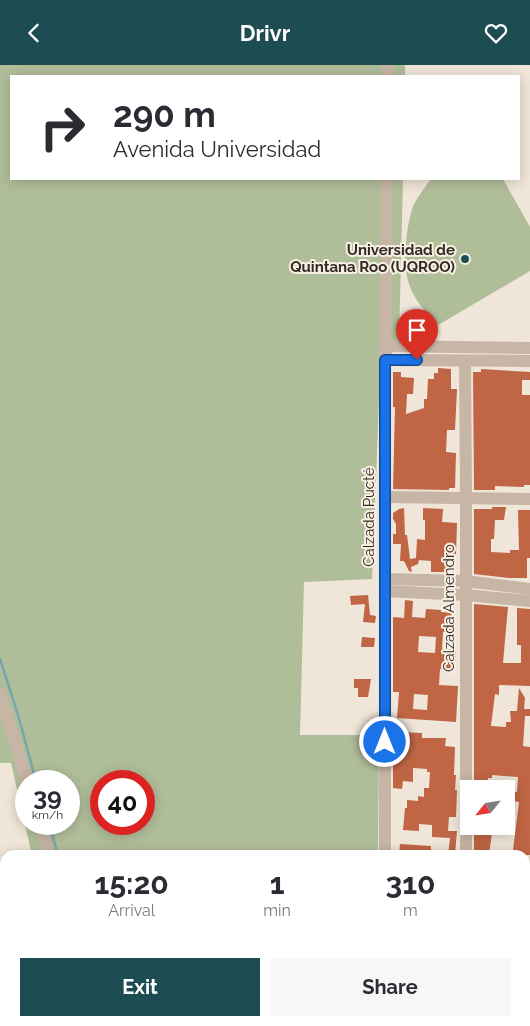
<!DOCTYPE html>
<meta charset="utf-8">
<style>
:root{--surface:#fff;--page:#f7f7f7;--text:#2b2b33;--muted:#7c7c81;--accent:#1d4d52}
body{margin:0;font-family:Raleway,sans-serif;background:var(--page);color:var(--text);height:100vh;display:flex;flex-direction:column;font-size:19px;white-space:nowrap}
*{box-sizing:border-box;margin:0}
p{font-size:16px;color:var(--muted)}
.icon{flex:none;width:28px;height:28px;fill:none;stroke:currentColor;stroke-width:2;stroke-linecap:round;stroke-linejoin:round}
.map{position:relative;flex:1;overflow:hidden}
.panel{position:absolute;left:0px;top:785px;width:530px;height:176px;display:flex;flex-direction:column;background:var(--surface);border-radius:15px 15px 0 0;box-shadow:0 2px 12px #0003}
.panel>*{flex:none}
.top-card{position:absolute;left:10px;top:10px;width:510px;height:105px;border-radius:0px;box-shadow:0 2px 12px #0003;background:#fff;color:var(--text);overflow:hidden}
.needle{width:32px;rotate:240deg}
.tools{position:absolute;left:460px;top:715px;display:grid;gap:10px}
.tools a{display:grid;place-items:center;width:55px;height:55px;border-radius:0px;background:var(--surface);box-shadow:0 2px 12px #0003;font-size:25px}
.speed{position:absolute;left:15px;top:705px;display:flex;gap:10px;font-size:25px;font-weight:700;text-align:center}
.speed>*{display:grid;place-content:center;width:65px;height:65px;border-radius:50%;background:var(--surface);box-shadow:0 2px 12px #0003;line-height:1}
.speed small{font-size:12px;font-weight:400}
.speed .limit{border:8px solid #d22;background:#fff;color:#111}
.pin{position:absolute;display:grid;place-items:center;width:42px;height:42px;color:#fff;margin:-51px -21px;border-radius:50% 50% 50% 0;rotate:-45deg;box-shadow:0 0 5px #0007}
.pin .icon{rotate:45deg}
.me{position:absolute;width:55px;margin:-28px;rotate:0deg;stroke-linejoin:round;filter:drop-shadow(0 0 4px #0008)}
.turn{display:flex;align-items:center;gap:18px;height:105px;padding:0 20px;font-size:22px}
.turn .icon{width:65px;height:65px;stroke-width:2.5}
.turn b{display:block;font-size:35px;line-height:42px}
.eta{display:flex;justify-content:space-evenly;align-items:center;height:85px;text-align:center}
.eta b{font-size:30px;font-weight:700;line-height:35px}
.button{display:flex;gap:10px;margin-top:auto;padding:10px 20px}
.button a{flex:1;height:58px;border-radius:0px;background:var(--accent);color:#fff;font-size:20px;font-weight:700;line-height:58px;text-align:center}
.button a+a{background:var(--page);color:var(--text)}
header{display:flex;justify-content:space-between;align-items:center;height:65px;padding:0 20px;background:var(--accent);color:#fff;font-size:22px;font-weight:700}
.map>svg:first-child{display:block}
.green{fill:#b0bd99;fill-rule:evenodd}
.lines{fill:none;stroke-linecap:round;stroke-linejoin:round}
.stream{stroke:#78a7ab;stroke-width:2.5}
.building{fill:#c06645;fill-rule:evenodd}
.minor{stroke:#c7b5a5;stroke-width:12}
.route-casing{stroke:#114b97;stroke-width:12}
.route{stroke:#1a73e8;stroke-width:9}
.poi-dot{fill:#1d4d52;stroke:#f8efe3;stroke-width:2}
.labels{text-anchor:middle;stroke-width:4;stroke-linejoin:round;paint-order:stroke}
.poi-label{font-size:15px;font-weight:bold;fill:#332a26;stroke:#f8efe3;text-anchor:end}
.street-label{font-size:15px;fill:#332a26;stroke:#f8efe3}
</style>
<header><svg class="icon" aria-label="back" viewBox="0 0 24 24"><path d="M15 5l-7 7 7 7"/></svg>Drivr<svg class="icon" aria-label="heart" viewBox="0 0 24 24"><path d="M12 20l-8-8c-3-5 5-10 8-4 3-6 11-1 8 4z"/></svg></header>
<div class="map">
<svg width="530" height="961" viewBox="0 0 530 961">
<rect width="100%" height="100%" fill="#efe5d8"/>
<g class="green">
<path d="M0,0H405V11H11V114H403L399,274L380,312L372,514L304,517L300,670H379L378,790H32L11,698H0ZM26,716H69V759H26ZM101,716H144V759H101Z"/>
<path d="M431,114H503L530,162V206L438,260C426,248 415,236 409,219C402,199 406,159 414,139C419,130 425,122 431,114Z"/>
<polygon points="0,834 5,834 5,956 119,956 120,961 0,961"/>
</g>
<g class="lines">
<g class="stream">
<polyline points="0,594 18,650 36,716"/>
<polyline points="49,759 58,790"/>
<polyline points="103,956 104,961"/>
</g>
</g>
<g class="building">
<polygon points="438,303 451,304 451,324 457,324 455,365 447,365 446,387 456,388 455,423 449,423 449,425 393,424 395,342 393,342 393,307 401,307 401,312 414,313 413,329 407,329 406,349 424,343 424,334 427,334 428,314 434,314 434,308 438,308"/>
<polygon points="481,304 530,307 530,315 522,315 522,330 530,330 530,420 524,420 524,422 495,421 495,425 474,425 473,307 481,307"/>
<polygon points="492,442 506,442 504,455 495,455 494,474 491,474 491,487 510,488 510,485 519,485 518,445 530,445 530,493 527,493 527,513 509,513 474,509 474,444 492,444"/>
<polygon points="404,443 405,470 407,470 410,494 416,493 417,474 425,475 425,455 423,455 423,443 443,444 442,457 457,458 456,489 449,489 449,507 431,507 431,496 419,495 418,499 411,502 412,507 409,506 404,496 400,496 401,479 393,479 393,469 396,469 396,459 393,454 393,448 399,444"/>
<polygon points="368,530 370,550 376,551 375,558 363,557 365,539 351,540 350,531"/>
<path d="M405,535L413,536L412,552L425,553L426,544L441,545V547L452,548L451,552H454L453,567H443L442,584L456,585V595L452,594L451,605L440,604L439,620L458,621L456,657L397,653L399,627H393V552L404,553ZM419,571L436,572L435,588L418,587ZM414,629L428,630L427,645L413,644Z"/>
<polygon points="474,539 508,542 503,598 521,598 521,580 517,580 517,543 530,544 530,621 499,620 499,630 495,629 491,661 506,662 506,657 511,657 510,646 517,646 519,623 525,633 524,644 530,644 530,651 525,651 523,681 530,682 530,790 517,790 517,785 513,785 519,737 511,736 511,726 517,727 518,712 492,710 492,713 488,713 487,724 474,723"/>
<polygon points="362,572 375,573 374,582 361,582"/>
<polygon points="354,614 371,614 368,632 358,632 358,623 354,623"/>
<polygon points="399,667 422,668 422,673 446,673 445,681 455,682 454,710 456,710 455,725 457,725 456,752 449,752 448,766 457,766 455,790 448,790 450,773 432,772 432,760 419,759 419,766 403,765 405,743 407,743 407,735 418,736 418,731 424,732 424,723 429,723 430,707 427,707 427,704 413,703 413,717 403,716 402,724 393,723 393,672 396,672 396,669 399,669"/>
<polygon points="474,761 493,761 489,790 482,790 482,786 474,786"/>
<polygon points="400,779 431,781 431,789 415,788 415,790 399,790"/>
</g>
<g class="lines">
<g class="minor">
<polyline points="388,11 388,0"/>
<polyline points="385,281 530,283"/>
<polyline points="385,295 530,296"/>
<polyline points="465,296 466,432 466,790"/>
<polyline points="385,432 530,434"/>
<polyline points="386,514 465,516 530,524"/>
<polyline points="385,526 465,530 530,536"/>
<polyline points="0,628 27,716"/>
<polyline points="40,759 49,790"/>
<polyline points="385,790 385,295 387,114"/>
<polyline points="525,945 530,945"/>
<polyline points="96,956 97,961"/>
<polyline points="385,961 385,956"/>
<polyline points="466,961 466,956"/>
</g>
</g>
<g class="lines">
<defs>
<polyline id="route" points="385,677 385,295 417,295"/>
</defs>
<use href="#route" class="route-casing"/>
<use href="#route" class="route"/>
</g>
<circle class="poi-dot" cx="465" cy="194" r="5"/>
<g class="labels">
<g class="poi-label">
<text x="455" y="190">Universidad de<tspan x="455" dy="17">Quintana Roo (UQROO)</tspan></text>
</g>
<g class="street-label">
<text transform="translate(369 452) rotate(-90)" y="5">Calzada Pucté</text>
<text transform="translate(449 543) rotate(-90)" y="5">Calzada Almendro</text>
</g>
</g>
</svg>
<div class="tools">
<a><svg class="needle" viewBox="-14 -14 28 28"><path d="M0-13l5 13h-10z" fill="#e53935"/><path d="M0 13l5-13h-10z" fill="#7c7c81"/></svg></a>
</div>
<div class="speed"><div>39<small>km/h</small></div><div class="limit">40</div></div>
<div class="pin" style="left:417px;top:295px;background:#d93025"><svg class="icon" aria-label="arrive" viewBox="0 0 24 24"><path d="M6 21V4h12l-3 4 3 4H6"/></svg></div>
<svg class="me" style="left:385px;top:677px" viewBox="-20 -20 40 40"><circle r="17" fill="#1a73e8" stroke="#fff" stroke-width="3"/><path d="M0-11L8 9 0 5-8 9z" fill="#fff"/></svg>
<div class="top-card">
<div class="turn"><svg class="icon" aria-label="right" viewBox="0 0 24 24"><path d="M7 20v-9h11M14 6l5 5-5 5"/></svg><div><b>290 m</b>Avenida Universidad</div></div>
</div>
<section class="panel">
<div class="eta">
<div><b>15:20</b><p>Arrival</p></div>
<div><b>1</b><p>min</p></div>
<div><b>310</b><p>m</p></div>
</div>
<div class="button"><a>Exit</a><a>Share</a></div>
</section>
</div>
